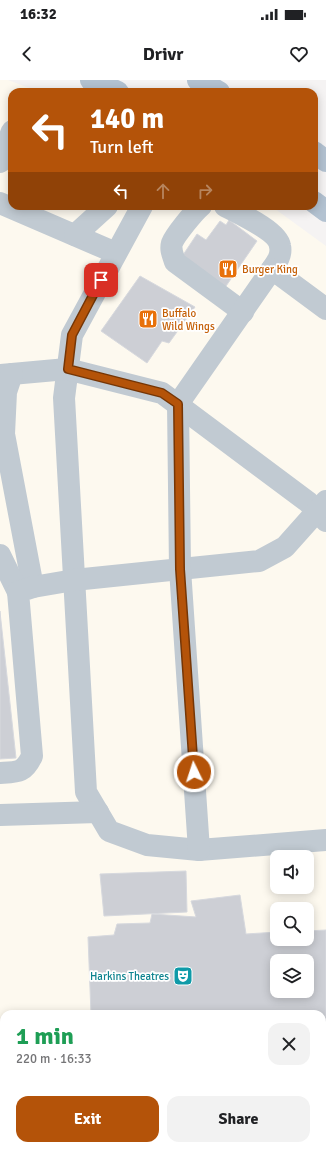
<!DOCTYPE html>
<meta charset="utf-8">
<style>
:root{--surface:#fff;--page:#f2f2f2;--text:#202124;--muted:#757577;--accent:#b45309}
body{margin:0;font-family:Signika,sans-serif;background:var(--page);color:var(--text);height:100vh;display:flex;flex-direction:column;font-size:15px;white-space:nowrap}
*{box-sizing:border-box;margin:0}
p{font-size:13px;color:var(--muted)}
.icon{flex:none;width:22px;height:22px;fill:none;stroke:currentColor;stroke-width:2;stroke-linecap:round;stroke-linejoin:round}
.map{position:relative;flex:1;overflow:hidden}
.details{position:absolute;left:0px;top:930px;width:326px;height:140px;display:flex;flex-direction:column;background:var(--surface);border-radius:12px 12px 0 0;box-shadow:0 2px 10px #0003}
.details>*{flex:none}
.guide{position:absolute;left:8px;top:8px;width:310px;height:122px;border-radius:12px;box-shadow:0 2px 10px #0003;background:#b45309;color:#fff;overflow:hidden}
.controls{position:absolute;left:270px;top:770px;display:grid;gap:8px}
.controls a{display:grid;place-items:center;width:44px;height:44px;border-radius:8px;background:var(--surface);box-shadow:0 2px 10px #0003;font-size:20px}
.pin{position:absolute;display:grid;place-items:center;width:34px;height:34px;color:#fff;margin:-17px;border-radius:8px;box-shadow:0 2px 6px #0006}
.me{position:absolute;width:44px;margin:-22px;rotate:356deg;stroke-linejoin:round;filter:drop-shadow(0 0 3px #0008)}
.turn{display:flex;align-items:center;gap:14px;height:84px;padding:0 16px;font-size:18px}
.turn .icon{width:52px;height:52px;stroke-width:2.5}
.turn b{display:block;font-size:28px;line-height:34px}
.lanes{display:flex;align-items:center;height:38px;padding:0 16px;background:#0003;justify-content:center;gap:20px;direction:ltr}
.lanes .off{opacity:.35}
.round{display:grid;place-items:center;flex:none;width:42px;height:42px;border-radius:12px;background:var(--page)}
.overview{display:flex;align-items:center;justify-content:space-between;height:68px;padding:0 16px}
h1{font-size:24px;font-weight:700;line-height:30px;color:#1e9e55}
.action{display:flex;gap:8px;margin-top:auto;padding:8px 16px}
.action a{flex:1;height:46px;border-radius:12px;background:var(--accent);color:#fff;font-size:16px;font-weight:700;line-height:46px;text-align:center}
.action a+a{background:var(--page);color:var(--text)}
.status{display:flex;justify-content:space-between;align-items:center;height:28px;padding:0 20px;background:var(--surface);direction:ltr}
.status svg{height:11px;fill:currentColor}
header{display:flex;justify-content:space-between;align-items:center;height:52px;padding:0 16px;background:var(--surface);font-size:18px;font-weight:700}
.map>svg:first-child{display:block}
.commercial{fill:#fdf9ef;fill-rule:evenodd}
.building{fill:#cdcfd5;stroke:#d7d9de;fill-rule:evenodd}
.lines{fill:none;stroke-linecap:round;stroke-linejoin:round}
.minor{stroke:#c1cad2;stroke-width:22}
.major{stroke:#b3c2d1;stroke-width:22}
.route-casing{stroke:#753606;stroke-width:10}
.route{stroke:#b45309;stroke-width:7}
.labels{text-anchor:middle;stroke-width:3.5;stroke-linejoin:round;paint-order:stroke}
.food-label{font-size:11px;fill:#c56008;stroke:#fff;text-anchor:start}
.culture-label{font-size:11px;fill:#0d838f;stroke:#fff;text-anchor:end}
</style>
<div class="status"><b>16:32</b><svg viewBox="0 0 49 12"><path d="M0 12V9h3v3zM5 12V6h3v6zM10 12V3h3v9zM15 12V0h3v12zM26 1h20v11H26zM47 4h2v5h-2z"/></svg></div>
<header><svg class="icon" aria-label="back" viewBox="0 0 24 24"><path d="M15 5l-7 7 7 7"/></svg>Drivr<svg class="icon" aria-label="heart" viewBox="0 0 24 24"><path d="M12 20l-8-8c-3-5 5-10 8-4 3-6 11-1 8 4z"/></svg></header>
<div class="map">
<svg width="326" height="1070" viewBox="0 0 326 1070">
<rect width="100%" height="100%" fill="#f5f3f3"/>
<path class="commercial" d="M0,0H8L40,12H12V126H271L326,166V1040L322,1041V934H4V1066H12L6,1070H0ZM277,777H307V807H277ZM277,829H307V859H277ZM277,881H307V911H277Z"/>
<g class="building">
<polygon points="229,140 257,161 224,209 183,175 197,154 206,160 220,141 226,145"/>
<polygon points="140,196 195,227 169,263 162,261 147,283 101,251"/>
<polygon points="0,531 0,532 16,678 0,679"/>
<polygon points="186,791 187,832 104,836 100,794"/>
<path d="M240,815L246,854L277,852V859H307V851L326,850V980H322V934H91L88,857L114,855L117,844L150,843L152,834L196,837L191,821ZM277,881H307V911H277Z"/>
</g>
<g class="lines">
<g class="minor">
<polyline points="0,82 12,51"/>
<polyline points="0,123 116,173"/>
<polyline points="142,126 72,255 64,318 86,712 109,751 147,765 199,770 326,760"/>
<path d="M201,126C194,132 175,155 172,163C170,170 173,175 175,182L243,232"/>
<path d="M225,126C238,133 278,151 280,166C282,175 277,182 272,189"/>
<polyline points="75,155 107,126"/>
<polyline points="0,295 67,289 162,313 308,422 326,441"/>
<polyline points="0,354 4,354 6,312 12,294"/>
<polyline points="4,354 33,507"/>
<polyline points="0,475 18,512"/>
<path d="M0,693C18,692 24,693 32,676L18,512L33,507L74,500L259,481L285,467L326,421"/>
<polyline points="0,735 98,732"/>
<polyline points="199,770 180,489 178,324 272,189 326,229"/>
<polyline points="322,1002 326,1002"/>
<polyline points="0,1020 4,1017"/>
</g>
<g class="major">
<polyline points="91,0 118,12"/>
<polyline points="198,0 219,12"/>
<polyline points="314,72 326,81"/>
<polyline points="314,122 326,131"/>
</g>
</g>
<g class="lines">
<defs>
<polyline id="route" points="101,200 72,255 68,289 162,313 178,324 180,489 194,692"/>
</defs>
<use href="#route" class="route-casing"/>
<use href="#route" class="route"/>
</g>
<defs>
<symbol id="restaurant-square" viewBox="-11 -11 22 22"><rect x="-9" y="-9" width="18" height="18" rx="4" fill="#e8710a" stroke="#fff"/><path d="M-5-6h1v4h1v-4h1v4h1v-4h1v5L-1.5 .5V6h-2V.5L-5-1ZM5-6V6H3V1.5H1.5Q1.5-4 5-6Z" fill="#fff"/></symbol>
<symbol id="theatre-square" viewBox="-11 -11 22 22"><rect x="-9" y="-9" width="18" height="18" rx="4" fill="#0f9aa8" stroke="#fff"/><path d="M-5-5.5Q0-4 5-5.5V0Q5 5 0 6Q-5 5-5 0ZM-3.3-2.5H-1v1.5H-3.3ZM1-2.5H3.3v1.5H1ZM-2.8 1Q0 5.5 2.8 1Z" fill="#fff"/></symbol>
</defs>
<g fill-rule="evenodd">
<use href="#restaurant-square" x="217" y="178" width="22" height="22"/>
<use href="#restaurant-square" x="137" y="228" width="22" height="22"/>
<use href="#theatre-square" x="172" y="885" width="22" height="22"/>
</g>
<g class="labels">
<g class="food-label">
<text x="242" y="193">Burger King</text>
<text x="162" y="237">Buffalo<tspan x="162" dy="13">Wild Wings</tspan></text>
</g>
<g class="culture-label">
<text x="169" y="900">Harkins Theatres</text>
</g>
</g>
</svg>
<div class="controls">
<a><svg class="icon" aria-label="sound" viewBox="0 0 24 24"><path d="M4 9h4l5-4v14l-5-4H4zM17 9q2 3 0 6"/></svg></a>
<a><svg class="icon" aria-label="search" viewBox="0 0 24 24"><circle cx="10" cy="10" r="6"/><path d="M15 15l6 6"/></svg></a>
<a><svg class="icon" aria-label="layers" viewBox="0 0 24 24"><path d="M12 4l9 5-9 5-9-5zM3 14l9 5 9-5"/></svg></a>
</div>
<div class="pin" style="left:101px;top:200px;background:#d93025"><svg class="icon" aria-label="arrive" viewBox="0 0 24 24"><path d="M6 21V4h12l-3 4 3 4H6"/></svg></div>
<svg class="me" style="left:194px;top:692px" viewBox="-20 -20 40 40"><circle r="17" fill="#b45309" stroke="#fff" stroke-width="3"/><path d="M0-11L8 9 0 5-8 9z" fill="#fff"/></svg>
<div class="guide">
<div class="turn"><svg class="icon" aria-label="left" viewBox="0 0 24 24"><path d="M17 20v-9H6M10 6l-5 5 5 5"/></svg><div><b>140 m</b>Turn left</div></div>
<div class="lanes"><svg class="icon" aria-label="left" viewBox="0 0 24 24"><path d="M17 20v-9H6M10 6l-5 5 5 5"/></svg><svg class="icon off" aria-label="ahead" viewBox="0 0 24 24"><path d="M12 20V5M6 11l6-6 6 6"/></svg><svg class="icon off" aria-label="right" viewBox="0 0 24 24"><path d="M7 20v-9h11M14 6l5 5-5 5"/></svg></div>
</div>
<section class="details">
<div class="overview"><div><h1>1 min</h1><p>220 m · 16:33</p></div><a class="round"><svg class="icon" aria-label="close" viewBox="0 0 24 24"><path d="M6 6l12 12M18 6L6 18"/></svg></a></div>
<div class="action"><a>Exit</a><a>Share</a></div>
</section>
</div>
